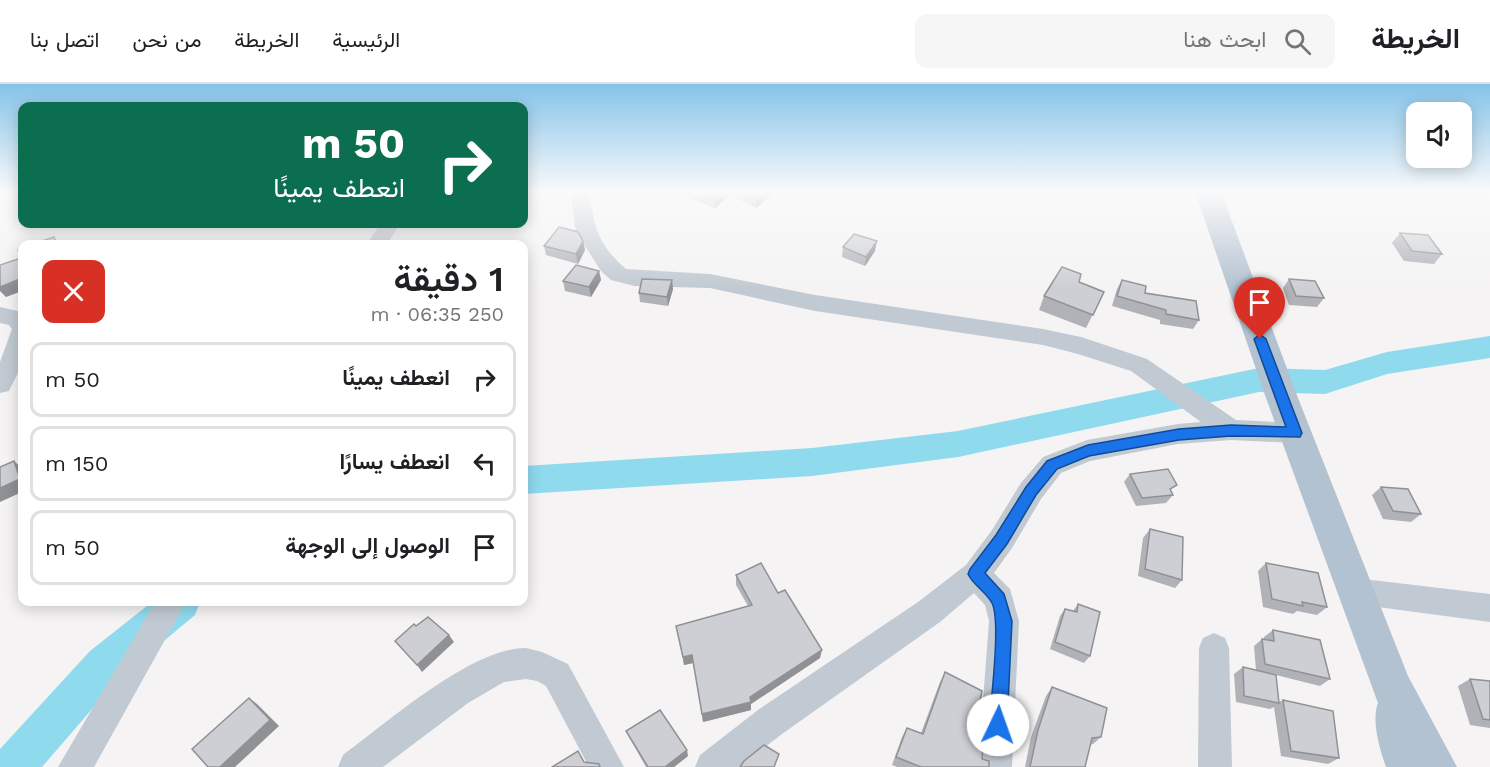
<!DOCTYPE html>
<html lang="ar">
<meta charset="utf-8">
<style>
:root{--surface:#fff;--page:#f6f6f6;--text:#202124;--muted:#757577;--line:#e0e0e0}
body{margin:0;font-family:"Work Sans",Vazirmatn,sans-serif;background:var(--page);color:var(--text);direction:rtl;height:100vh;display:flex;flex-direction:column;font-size:22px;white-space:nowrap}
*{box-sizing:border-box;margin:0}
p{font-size:20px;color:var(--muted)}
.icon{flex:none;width:33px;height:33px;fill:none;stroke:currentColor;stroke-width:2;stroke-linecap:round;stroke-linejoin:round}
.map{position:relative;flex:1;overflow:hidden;direction:ltr}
.details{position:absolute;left:18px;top:156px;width:510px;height:366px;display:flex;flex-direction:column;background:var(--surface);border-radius:12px;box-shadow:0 3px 15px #0003;direction:rtl}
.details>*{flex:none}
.hud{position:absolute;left:18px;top:18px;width:510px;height:126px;border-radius:12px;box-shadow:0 3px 15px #0003;direction:rtl;background:#0b6e4f;color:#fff;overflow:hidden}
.controls{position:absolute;left:1406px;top:18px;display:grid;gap:12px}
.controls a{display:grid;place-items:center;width:66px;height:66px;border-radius:12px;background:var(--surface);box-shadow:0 3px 15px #0003;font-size:30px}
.pin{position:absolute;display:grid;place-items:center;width:51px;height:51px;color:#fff;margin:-62px -26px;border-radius:50% 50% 50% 0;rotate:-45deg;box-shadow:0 0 6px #0007}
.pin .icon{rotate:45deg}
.me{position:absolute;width:66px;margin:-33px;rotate:3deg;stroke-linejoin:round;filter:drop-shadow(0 0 4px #0008)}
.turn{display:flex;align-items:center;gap:21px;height:126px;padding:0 24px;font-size:27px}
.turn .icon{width:78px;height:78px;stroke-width:2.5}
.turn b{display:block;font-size:42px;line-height:51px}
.round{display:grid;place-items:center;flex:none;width:63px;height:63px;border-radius:12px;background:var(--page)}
.overview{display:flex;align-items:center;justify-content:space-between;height:102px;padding:0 24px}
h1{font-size:36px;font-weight:600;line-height:45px}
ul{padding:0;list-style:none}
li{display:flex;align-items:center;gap:18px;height:75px;margin:0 12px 9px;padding:0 12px;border:3px solid var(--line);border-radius:12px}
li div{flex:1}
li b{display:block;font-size:22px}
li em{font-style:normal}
header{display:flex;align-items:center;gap:36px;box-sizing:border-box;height:84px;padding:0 30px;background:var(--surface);border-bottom:2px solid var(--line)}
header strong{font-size:28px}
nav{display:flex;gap:33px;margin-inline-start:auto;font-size:21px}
.search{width:420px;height:54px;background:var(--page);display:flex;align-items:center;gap:15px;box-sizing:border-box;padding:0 21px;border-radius:12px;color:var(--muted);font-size:22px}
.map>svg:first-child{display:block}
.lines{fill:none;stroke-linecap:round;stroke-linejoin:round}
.river{fill:#90daee;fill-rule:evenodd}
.minor{fill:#c1cad2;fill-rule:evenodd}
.major{fill:#b3c2d1;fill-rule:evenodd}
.wall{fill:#b0b2b7}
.shaded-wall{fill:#909195}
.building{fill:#cdcfd5;stroke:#909195;stroke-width:1.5}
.route{fill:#1a73e8;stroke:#114b97;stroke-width:1.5}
</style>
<header>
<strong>الخريطة</strong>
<div class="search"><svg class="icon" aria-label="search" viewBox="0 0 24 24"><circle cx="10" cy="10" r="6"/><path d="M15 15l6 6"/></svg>ابحث هنا</div>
<nav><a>الرئيسية</a><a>الخريطة</a><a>من نحن</a><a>اتصل بنا</a></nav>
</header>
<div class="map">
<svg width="1490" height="683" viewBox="0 0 1490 683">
<rect width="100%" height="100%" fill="#f5f3f3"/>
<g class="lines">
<g class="river">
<polygon points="1490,252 1490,274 1387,290 1325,310 1259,308 958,373 812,392 524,410 524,382 812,364 958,347 1259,284 1325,286 1387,268"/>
<polygon points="152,518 200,518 195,531 118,595 42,683 0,683 0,665 90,567"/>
</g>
<g class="minor">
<path d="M570,108H590C593,142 599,162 626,185L710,190L815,211L1043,245L1081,253L1147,275L1236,336L1295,339L1304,342L1308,349L1304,356L1295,359L1231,356L1178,360L1090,377L1061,389L1041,415L1012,464L994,489L1010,505L1019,537L1012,683H978L989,537L985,521L974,509L940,538L782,650L739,683H695L700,671L758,626L918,518L966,481L992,446L1021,399L1043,373L1087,356L1178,340L1201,338L1131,287L1078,270L1043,261L815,227L710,204L635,202L611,196L601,187L576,148Z"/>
<polygon points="380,140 400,140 387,160 367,160"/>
<polygon points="0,223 22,228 22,281 9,307 0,309 0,278 12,245 9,241 0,239"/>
<polygon points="1355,494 1490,510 1490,538 1355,520 1345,517 1340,507 1345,497"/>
<polygon points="155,518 186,518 94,683 58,683"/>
<polygon points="1214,549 1225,554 1229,564 1232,683 1198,683 1199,564 1203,554"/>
<path d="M526,564L542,568L568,580L624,683H589L546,602L537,597L526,595L504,598L468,619L383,683H338L343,671C387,639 471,564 526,564Z"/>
</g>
<path class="major" d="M1195,108H1221L1298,314L1408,592L1457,683H1386C1380,666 1371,637 1378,619L1266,314Z"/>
</g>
<g class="wall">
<polygon points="685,108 772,108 772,110 756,124 730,111 715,124 686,113"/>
<polygon points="1400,149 1442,170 1434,180 1404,177 1392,159"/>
<polygon points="583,157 585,166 578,180 546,171 544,162"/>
<polygon points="843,163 875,167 865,182 842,173"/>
<polygon points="599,187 601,196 591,213 565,207 563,197"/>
<polygon points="1289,195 1324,214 1317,223 1289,221 1283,204"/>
<polygon points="672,196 673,205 668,222 640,218 639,209"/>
<polygon points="1122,196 1145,209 1199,236 1193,245 1160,240 1160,236 1112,222 1117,205"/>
<polygon points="1079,198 1104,208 1086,244 1039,226 1044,212"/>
<polygon points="1130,390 1172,408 1173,411 1166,419 1136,422 1124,398"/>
<polygon points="1381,403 1421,430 1411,438 1383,435 1372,411"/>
<polygon points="1150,445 1182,496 1175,504 1138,492 1143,454"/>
<polygon points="1266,479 1327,523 1317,531 1297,527 1293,530 1263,523 1258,487"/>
<polygon points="736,491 778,509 820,574 751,620 751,626 703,638 693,579 684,581 676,542 748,522 736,501"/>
<polygon points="1078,520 1090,572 1084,579 1050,565 1060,532 1065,525 1073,527"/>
<polygon points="1273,546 1330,595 1320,602 1276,591 1279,618 1283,616 1339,674 1328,680 1281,672 1274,623 1270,625 1236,618 1234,590 1243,583 1256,586 1254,562 1262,555 1264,555 1264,553"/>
<polygon points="945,588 979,622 982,675 989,683 897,683 892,681 902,653 907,644 921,649 940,598"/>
<polygon points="1470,595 1490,597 1490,644 1470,641 1458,602"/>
<polygon points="1052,603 1101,653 1093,660 1090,661 1085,683 1025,683 1031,653 1046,612"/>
<polygon points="626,647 688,672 674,683 646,683 629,653"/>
</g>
<g class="shaded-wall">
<polygon points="722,108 730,108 730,111 715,124 715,114"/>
<polygon points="764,108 772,108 772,110 756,124 756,114"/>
<polygon points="583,157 585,166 578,180 576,170"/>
<polygon points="877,157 875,167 865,182 866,173"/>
<polygon points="599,187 601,196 591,213 589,203"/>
<polygon points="22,194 22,207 6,213 0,207 0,203"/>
<polygon points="672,196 673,205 668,222 667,213"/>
<polygon points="14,377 22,384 22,408 0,418 0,404"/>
<polygon points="449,551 454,558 422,588 417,581"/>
<polygon points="822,566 820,574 751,620 751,626 703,638 702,630 750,613"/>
<polygon points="692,571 693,579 684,581 683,573"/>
<polygon points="249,614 257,620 279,642 235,683 220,683"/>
<polygon points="687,666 688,672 674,683 665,683"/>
</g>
<g class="building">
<polygon points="698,108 722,108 715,114"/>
<polygon points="743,108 764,108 756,114"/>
<polygon points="559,143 578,148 583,157 576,170 544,162"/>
<polygon points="1400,149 1428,151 1442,170 1412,167"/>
<polygon points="854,150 877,157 866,173 843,163"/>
<polygon points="54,153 57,160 33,160"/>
<polygon points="22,164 22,194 0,203 0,181 21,174 18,166"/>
<polygon points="576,181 599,187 589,203 563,197"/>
<polygon points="1062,183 1081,190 1079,198 1104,208 1093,231 1044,212"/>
<polygon points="642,195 672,196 667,213 639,209"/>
<polygon points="1289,195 1315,197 1324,214 1296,212"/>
<polygon points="1122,196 1146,202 1145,209 1196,217 1199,236 1166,230 1166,226 1117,212"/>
<polygon points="14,377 20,395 0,404 0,383"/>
<polygon points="1168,385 1177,401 1170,405 1173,411 1142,414 1130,390"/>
<polygon points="1381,403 1408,405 1421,430 1393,427"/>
<polygon points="1150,445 1183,453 1182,496 1145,485"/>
<polygon points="761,479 778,509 785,506 822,566 750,613 751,618 702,630 692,571 683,573 676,542 752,521 736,491"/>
<polygon points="1266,479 1318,489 1327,523 1302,518 1303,522 1272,515"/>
<polygon points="1078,520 1100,528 1090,572 1055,558 1065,525 1077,528"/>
<polygon points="428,533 449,551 417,581 395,557 414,540 416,542"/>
<polygon points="1273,546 1320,556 1330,595 1265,580 1262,555 1274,557"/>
<polygon points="1243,583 1276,591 1279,619 1244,612"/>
<polygon points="945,588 982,607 979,622 986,625 982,675 989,677 989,683 921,683 896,673 907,644 923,650"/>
<polygon points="1470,595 1490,597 1490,636 1483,635"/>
<polygon points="1052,603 1107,624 1101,653 1092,654 1085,683 1030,683 1038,646"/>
<polygon points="249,614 270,636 220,683 208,683 192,665"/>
<polygon points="1283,616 1333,627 1339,674 1291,667"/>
<polygon points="660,626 687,666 665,683 648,683 626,647"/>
<polygon points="764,661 779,670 774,683 740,683 744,677"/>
<polygon points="578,667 584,678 599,680 600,683 552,683"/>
</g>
<linearGradient id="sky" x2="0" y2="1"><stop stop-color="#85c3ea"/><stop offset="0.53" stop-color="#fafafa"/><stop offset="1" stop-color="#fafafa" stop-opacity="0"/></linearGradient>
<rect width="1490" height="204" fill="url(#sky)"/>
<path class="route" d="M1260,250L1266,255L1302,349L1300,353L1231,352L1179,356L1089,372L1057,385L1036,411L1007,460L985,489L1004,510L1012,537L1007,641L1004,647L998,650L992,647L989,641C991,617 1001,537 992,519C986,508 973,501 968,490L970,485L996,451L1026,403L1047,377L1088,361L1179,345L1231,341L1286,343L1254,255Z"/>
</svg>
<div class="controls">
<a><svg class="icon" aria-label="sound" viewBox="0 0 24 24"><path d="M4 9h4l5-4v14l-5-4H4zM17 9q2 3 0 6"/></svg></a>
</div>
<div class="pin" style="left:1260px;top:255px;background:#d93025"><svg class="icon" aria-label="arrive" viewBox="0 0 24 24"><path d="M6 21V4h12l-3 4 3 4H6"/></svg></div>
<svg class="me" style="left:998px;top:641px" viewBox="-20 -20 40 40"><circle r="19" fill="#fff"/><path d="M0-13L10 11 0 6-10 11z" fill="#1a73e8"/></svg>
<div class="hud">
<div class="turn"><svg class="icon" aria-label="right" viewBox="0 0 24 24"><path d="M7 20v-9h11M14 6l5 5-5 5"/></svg><div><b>50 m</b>انعطف يمينًا</div></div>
</div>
<section class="details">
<div class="overview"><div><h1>1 دقيقة</h1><p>250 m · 06:35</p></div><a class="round" style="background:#d93025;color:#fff"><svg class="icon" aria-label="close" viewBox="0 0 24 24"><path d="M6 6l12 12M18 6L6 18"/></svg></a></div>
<ul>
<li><svg class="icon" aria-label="right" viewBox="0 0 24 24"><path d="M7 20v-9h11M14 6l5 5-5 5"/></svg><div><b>انعطف يمينًا</b></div><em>50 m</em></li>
<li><svg class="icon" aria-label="left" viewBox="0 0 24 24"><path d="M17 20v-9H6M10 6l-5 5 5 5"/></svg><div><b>انعطف يسارًا</b></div><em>150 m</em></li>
<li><svg class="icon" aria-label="arrive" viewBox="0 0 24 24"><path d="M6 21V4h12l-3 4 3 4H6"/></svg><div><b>الوصول إلى الوجهة</b></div><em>50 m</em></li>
</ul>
</section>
</div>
